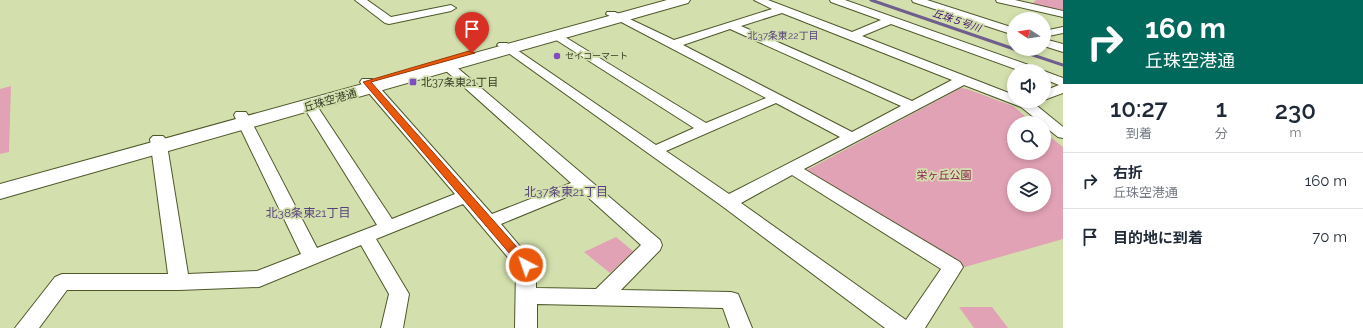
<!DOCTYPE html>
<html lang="ja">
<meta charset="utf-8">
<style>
:root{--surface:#fff;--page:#f2f2f3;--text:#1f2937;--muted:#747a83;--line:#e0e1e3}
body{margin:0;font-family:Raleway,"Noto Sans JP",sans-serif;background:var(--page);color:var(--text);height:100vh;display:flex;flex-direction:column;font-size:15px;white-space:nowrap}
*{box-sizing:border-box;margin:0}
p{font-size:13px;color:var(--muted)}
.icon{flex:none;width:22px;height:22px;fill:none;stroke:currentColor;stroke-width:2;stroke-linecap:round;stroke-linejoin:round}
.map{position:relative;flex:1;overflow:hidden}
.details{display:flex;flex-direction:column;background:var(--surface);width:300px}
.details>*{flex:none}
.hud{background:#00695c;color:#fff;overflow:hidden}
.needle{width:26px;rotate:282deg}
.fabs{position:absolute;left:1007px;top:12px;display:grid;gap:8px}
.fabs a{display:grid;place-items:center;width:44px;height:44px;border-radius:50%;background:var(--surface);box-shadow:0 2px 6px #0003;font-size:20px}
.pin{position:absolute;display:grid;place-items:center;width:34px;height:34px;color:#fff;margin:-41px -17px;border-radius:50% 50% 50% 0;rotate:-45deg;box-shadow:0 0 4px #0007}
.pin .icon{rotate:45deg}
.me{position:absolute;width:44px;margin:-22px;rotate:319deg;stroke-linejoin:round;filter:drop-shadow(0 0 3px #0008)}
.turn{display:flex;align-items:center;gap:14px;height:84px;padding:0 16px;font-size:18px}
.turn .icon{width:52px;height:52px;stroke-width:2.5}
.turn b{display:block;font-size:28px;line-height:34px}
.eta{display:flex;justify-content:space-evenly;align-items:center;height:68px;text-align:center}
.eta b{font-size:24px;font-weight:600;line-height:28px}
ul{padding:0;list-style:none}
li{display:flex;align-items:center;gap:12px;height:56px;padding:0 16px;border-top:1px solid var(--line)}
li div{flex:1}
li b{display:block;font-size:15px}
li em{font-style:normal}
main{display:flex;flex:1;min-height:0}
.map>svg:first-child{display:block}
.green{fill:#e2a2b5;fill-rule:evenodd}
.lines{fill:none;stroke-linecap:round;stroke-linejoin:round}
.stream{stroke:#6f5e8e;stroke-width:3}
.minor-casing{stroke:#4e572a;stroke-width:2}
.secondary-casing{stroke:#4e572a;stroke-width:2}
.minor{fill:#fff;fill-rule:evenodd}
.secondary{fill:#fff;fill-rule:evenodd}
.route{fill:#ea580c;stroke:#983908}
.poi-dot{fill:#7e4cc4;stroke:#d3e0ad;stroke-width:1.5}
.labels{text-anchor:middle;stroke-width:3.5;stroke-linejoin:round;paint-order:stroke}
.far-poi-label{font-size:9px;fill:#353a26;stroke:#d3e0ad;text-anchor:start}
.far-water-label{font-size:10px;font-style:italic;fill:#3c0e6c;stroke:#d3e0ad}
.far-neighbourhood-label{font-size:10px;fill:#56407d;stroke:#d3e0ad}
.poi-label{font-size:11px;fill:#353a26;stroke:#d3e0ad;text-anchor:start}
.street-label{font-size:11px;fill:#353a26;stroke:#d3e0ad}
.park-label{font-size:11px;fill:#8c214f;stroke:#d3e0ad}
.neighbourhood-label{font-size:12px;fill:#56407d;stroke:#d3e0ad}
</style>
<main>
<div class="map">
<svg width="1063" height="328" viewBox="0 0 1063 328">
<rect width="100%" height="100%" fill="#d3e0ad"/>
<g class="green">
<polygon points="1036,0 1063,0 1063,12 1031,5"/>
<polygon points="11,86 9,152 0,154 0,89"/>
<path d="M961,88L967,89L1013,106L1033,123H1014V153H1044V132L1063,147V239L965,267L809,173L807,170ZM1014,175H1044V205H1014Z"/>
<polygon points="616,237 634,252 610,273 584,252"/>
<polygon points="959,307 992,307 1008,328 974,328"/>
</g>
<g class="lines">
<g class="stream">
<polyline points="871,0 1014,49"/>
<polyline points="1015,49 1063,65"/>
</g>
<defs>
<g id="minor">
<polygon points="355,0 367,0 391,17 451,5 456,8 451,11 389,24 385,23"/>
<path d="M754,0H768L852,32L881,20L831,2L830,0H845L1037,68L1039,71H1021L891,24L862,36L1014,95V101H1031L1063,127V138L1058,137L1044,126V123H1041L1021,107L964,85L804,169L960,262L963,267L925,328H885L722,206L497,45L499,43H507L656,145L694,128L550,36L552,34H560L706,123L766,98L606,14L607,12H615L674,40L772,9ZM782,13L952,80L912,101L741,26ZM730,29L901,106L852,132L683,45ZM776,103L840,137L729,194L666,151ZM792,175L941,269L906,320L741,203Z"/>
<polygon points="912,0 927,0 1014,28 1014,35 913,2"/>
<polygon points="996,0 1015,0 1063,11 1063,17 997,2"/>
<polygon points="1063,27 1063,33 1044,37 1044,31"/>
<polygon points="1044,39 1063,44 1063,52 1044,46"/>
<path d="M449,63L453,64L660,240L662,245L660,250L621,290L731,292L738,294L752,328H730L723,308L537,304V328H515L516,267L463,204L376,239L409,294L403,328H381L389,294L361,245L259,287L179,290H67L39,328H15L55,277L62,274H168L150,139L153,136H163L166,139L188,274L257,271L301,254L234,115L236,112H246L248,115L317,248L377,225L303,106L305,103H315L392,219L455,194L362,85L360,82L362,79H372L492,214L571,183L445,70L443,67L445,64ZM581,191L641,245L596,289L536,288V265L501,224Z"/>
<polygon points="1044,71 1063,78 1063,93 1044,100 1044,91 1059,85 1044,79"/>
</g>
<polygon id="secondary" points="667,0 690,0 688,3 0,199 0,184"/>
</defs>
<use href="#minor" class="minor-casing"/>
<use href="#secondary" class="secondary-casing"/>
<use href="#minor" class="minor"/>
<use href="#secondary" class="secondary"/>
</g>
<polygon class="route" points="469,51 475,53 371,82 530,262 532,265 526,269 522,268 363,82"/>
<g class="poi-dot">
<circle cx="557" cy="56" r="4"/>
<rect x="409" y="78" width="8" height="8" rx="2"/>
</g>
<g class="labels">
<g class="far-poi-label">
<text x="565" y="59">セイコーマート</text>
</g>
<g class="far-water-label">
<text transform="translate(957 20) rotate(19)" y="4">丘珠５号川</text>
</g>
<g class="far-neighbourhood-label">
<text x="783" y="39">北37条東22丁目</text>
</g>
<g class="poi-label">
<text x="421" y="86">北37条東21丁目</text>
</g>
<g class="street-label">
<text transform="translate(330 100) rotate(-16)" y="4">丘珠空港通</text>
</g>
<g class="park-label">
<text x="944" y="179">栄ヶ丘公園</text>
</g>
<g class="neighbourhood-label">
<text x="566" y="196">北37条東21丁目</text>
<text x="308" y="217">北38条東21丁目</text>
</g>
</g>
</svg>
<div class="fabs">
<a><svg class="needle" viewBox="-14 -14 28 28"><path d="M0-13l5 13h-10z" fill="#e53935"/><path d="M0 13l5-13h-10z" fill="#747a83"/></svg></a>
<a><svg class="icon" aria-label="sound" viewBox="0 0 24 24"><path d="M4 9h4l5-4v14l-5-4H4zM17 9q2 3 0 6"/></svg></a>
<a><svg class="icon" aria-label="search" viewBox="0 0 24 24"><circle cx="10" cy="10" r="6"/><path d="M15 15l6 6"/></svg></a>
<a><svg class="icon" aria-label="layers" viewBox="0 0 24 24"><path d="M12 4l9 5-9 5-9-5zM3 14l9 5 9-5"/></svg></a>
</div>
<div class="pin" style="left:472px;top:53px;background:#d93025"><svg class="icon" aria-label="arrive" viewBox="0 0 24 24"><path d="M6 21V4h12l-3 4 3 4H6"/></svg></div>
<svg class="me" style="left:526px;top:265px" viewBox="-20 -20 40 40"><circle r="17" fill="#ea580c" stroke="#fff" stroke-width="3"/><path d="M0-11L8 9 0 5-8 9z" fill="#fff"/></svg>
</div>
<section class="details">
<div class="hud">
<div class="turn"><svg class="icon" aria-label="right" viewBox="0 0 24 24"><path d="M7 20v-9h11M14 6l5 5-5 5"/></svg><div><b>160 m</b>丘珠空港通</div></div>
</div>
<div class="eta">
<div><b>10:27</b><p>到着</p></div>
<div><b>1</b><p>分</p></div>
<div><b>230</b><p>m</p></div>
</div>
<ul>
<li><svg class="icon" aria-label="right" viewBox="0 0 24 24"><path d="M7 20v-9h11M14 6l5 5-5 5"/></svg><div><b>右折</b><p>丘珠空港通</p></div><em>160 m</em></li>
<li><svg class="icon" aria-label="arrive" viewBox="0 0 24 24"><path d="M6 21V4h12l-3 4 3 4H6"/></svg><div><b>目的地に到着</b></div><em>70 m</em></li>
</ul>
</section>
</main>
